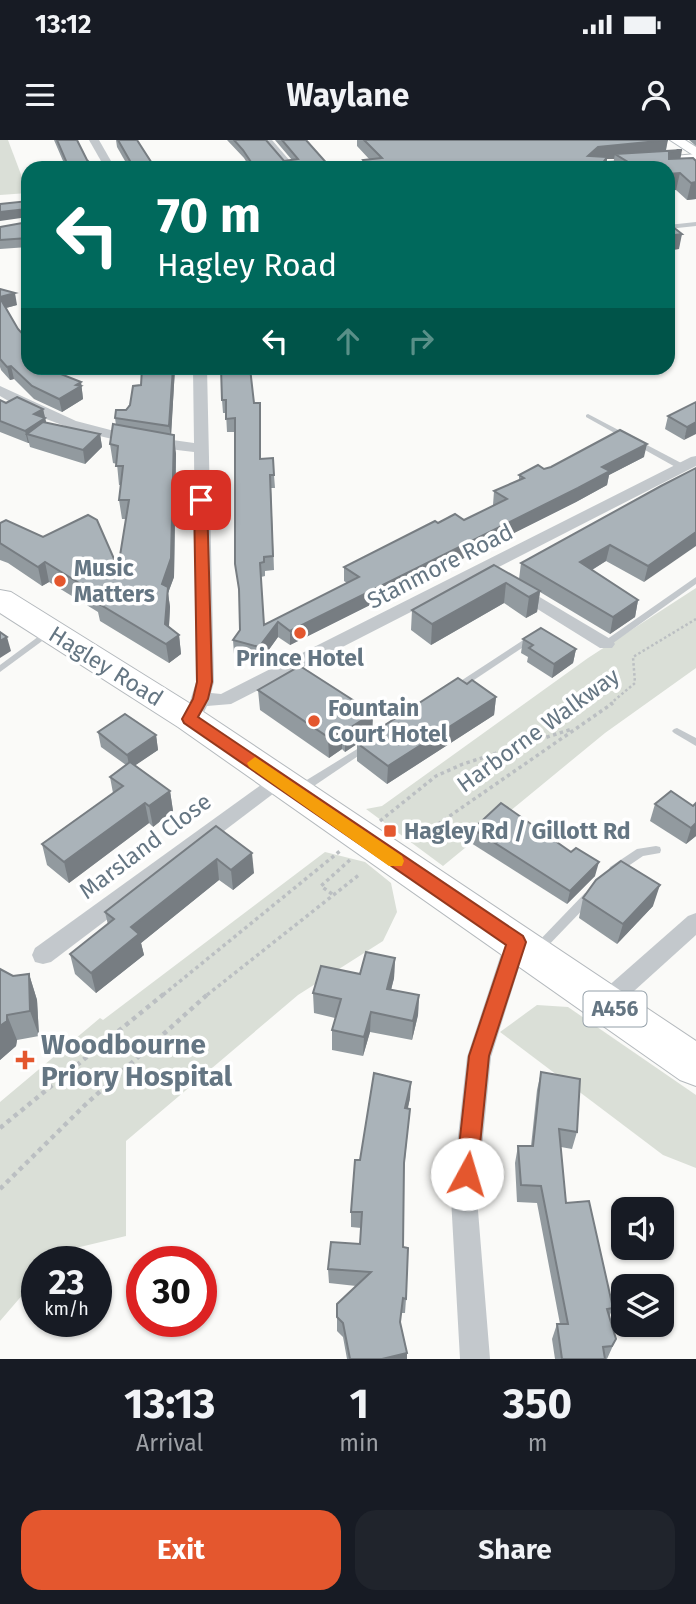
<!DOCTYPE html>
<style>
:root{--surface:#171b24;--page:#20242c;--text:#f1f3f6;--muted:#9ea1a6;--accent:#e4572e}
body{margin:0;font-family:"Fira Sans",sans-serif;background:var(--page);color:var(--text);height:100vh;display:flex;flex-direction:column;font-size:26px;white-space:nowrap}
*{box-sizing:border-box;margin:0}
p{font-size:23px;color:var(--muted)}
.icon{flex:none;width:38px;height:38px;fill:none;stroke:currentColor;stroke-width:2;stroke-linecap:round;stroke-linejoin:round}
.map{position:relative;height:1219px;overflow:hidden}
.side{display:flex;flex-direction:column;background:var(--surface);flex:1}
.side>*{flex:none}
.top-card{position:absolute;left:21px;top:21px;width:654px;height:214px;border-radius:21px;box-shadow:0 2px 5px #0004;background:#00695c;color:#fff;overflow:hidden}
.fabs{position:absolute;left:611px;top:1057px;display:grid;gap:14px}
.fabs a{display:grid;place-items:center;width:63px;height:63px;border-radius:14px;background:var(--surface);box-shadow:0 2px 5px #0004;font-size:35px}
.speed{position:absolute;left:21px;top:1106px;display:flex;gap:14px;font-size:35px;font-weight:700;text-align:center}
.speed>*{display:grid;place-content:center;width:91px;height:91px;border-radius:50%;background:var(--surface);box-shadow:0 2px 5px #0004;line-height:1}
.speed small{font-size:18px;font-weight:400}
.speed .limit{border:10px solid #d22;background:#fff;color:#111}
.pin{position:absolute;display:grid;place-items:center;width:60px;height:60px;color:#fff;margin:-30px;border-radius:14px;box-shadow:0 4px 10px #0006}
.me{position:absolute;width:77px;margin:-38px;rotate:6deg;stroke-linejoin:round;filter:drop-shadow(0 0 5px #0008)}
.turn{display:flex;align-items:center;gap:24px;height:147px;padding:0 21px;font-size:32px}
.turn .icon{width:91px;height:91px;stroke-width:2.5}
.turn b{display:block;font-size:49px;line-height:60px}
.lanes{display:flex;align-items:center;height:66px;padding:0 21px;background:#0003;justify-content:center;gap:35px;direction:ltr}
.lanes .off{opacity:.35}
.eta{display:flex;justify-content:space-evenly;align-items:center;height:119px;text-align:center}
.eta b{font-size:42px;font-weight:700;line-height:49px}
.action{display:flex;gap:14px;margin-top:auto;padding:14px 21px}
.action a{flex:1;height:80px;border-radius:21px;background:var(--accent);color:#fff;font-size:28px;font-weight:700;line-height:80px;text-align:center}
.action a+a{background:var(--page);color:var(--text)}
.status{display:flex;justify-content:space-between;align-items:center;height:49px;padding:0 35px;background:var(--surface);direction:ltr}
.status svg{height:19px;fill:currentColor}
header{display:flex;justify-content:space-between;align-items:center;height:91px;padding:0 21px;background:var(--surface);font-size:32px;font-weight:700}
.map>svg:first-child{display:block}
.green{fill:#dadfd7}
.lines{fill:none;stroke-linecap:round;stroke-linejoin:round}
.secondary-casing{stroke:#b3babf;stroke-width:2}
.primary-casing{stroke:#b5babe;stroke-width:2}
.highway-casing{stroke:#b4b9bd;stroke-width:2}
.path-far2{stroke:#bbbfc2;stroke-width:2.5;stroke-dasharray:2.5 2.5;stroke-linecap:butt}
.path-far1{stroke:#bbbfc2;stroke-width:3.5;stroke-dasharray:3.5 3.5;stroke-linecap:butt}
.path{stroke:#bbbfc2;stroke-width:4.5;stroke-dasharray:4.5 4.5;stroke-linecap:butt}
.lane{fill:#c3c8cc;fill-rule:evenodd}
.street{fill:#c3c8cc;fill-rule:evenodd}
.secondary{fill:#fff;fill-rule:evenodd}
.primary{fill:#fff;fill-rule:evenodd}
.highway{fill:#fff;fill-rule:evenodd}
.wall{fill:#929a9f}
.shaded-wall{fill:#777d82}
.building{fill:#aab3b9;stroke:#777d82;stroke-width:2}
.route{fill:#e4572e;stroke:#94391e;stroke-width:2}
.slow{fill:#f59e0b}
.poi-dot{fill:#e4572e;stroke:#fff;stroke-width:2.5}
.labels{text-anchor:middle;stroke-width:7;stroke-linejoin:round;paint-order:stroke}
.shield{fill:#fff;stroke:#939fa8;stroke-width:2}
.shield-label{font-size:21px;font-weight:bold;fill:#657683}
.street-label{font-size:23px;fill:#657683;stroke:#fff}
.poi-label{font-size:23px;font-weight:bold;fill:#657683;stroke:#fff;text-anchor:start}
.near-poi-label{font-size:28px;font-weight:bold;fill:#657683;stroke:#fff;text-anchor:start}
</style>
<div class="status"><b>13:12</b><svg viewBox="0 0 49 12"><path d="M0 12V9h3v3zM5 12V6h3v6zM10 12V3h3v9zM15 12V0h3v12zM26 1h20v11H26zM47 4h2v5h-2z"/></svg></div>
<header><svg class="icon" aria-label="menu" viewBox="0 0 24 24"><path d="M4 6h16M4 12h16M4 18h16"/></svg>Waylane<svg class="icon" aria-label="person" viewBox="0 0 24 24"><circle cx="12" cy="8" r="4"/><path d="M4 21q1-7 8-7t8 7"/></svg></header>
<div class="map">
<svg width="696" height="1219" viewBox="0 0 696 1219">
<rect width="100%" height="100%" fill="#fafaf8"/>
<g class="green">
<polygon points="0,0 8,0 28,53 0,55"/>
<polygon points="696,448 696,528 605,593 443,726 366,669 382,666 588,518"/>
<polygon points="325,712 365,722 391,743 397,772 383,801 298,855 126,1001 126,1096 59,1112 51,1122 37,1122 37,1138 0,1181 0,962 100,878 103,880"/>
<polygon points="537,865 568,867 696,955 696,1028 663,1015 500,892"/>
</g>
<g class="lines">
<defs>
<polygon id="secondary" points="670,0 685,0 696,7 696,17"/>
<polygon id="primary" points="696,14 696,22 641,28 588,28 596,23"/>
<polygon id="highway" points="0,450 11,452 202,571 696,901 696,946 680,940 178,587 0,473"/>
</defs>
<use href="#secondary" class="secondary-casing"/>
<use href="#primary" class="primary-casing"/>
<use href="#highway" class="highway-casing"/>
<polyline class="path-far2" points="610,564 635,543 633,517 696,479"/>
<g class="path-far1">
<polyline points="380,681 436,636 463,624 572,589"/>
<polyline points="415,700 613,563"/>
<polyline points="332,754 321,746 351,719"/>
<polyline points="163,855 340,711"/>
<polyline points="207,855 360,734"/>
</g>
<g class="path">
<polyline points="0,988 165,853"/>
<polyline points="0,1049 85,965 209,853"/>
</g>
<g class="lane">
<polygon points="696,82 696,86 668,89 668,85"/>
<polygon points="588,274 685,325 686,327 682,329 679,329 586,277 586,275"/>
<polygon points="696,437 696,444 609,506 603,506 602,504 603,502"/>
<polygon points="50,488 54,491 53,493 0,532 0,525"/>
<polygon points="534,493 538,496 537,498 459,550 453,550 451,548 453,546"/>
<polygon points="677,588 696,598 696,606 674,593 672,591 674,589"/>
<polygon points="367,603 370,604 372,606 370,608 305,652 297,652 296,649 297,646"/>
<polygon points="656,706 660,707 661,710 660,713 643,716 618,733 614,734 610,733 609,730 610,727 637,709"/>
<polygon points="589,752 593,753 594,756 593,759 543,811 539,813 535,811 533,808 535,805 585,753"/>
</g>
<g class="street">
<polygon points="89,0 99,0 115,28 105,28"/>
<polygon points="262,0 272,0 296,28 286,28"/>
<path d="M193,228H207L214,542L211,553L221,554L691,317L696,316V326L231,564L207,566L204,572L197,574L188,568L196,542L194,312C126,304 59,292 0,256V246L76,281L122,293L194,303Z"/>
<polygon points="516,443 612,500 615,504 612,508 600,508 510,452 508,448"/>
<polygon points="279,632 286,634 289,639 286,644 51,822 43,824 35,822 32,815 35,808"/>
<polygon points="696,773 696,795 613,870 605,873 597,870 593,863 597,856 688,776"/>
<polygon points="516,793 524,796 527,802 491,917 477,1058 490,1219 460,1219 451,1058 467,917 505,802 508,796"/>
</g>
<use href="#secondary" class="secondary"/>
<use href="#primary" class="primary"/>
<use href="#highway" class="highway"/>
</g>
<g class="wall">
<polygon points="54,0 77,0 87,20 94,28 66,28"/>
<polygon points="116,0 137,0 155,28 129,28 117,7"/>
<polygon points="227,0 266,0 284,21 292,20 275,0 306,0 331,28 250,28 244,18"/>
<polygon points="357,0 667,0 666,11 680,19 696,21 696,59 687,60 676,50 668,28 613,28 614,19 607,19 606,27 607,28 363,28 363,20 370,20 357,6"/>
<polygon points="689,0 696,0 696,6"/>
<polygon points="28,82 28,107 0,109 0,87"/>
<polygon points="0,149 17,165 6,168 18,189 58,233 81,242 83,259 62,272 34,259 14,239 10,240 1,230 0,227"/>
<polygon points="142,228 175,228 171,294 176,314 174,437 168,453 170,467 169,487 179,495 181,514 169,523 100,481 98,472 49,442 42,446 8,423 0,420 0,383 43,397 118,428 126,379 122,379 119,360 121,345 119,345 117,324 113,323 110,304 116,285 115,278 126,270 141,245"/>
<polygon points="251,235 254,263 260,263 261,319 274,335 275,348 271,348 274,430 265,431 265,436 261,437 264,485 347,443 344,441 344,427 438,383 464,380 494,365 493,365 494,351 519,340 519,335 544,329 644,317 609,335 607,345 576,362 290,505 278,497 260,522 234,514 233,500 240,490 240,458 235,424 235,292 227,292 226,273 223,273 222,260"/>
<polygon points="0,260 6,263 43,269 46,283 100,294 102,307 85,324 30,307 29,303 28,303 0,292"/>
<polygon points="696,262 684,300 665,289 668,276"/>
<polygon points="696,328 644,442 606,421 592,430 638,460 635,477 610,494 540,452 537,472 526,478 504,463 431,505 411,490 412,470 519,439 521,423"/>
<polygon points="523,499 576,509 573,523 552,538 527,522 528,517 521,513"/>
<polygon points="467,544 496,557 494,575 387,644 357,621 357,604 345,612 342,609 329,618 260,570 258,550 373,573 372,593"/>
<polygon points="98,592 156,595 158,610 135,625 170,651 173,671 153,687 149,683 69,743 47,725 42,704 113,653 110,637 126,625 101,607"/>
<polygon points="655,664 693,666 696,696 686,704 650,681"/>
<polygon points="216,686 254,733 233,750 219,740 141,803 144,815 96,853 75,834 70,814 108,785 105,772"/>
<polygon points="473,689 595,736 567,764 471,703"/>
<polygon points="583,758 653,766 617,804 579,778"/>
<polygon points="395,818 394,838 391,850 419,855 418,875 412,900 370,892 363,916 332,910 332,890 335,878 314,873 313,853 360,834"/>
<polygon points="0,829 13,836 29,834 37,860 39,896 17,900 16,906 0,920"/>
<polygon points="541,932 577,992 572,1009 561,1007 566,1063 613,1168 609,1177 616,1199 607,1219 555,1219 552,1199 557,1184 560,1184 537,1063 517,1062 515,1023 518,1006 531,1006 537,950"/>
<polygon points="410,958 408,968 410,969 404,1030 403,1107 406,1159 405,1173 401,1173 400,1183 407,1213 407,1219 347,1219 343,1197 337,1191 337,1177 356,1146 329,1143 328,1129 360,1104 361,1088 351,1087 351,1072 360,1020"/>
</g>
<g class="shaded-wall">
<polygon points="668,0 665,14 615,14 614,19 607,19 606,28 588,16 598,7"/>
<polygon points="682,10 679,27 668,29 669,12"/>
<polygon points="680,33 676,50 668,51 668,34"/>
<polygon points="696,42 696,59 687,60 691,43"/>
<polygon points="26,69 28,77 0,81 0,72"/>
<polygon points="682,94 679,109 668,111 668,96"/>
<polygon points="15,153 17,165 2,169 0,157"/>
<polygon points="11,226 14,239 10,240 7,227"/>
<polygon points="173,228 175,228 171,297 169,286"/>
<polygon points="81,242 83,259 62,272 59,259"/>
<polygon points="43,269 48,290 27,294 29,303 28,303 25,291 34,274"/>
<polygon points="696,282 696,294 684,300 687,287"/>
<polygon points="100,294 102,307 85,324 83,310"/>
<polygon points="174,295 176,314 174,437 168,453 170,467 168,502 179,495 181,514 169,523 166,504 162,444"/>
<polygon points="647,304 644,317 609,335 607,345 576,362 290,505 290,491"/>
<polygon points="696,392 696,406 644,442 648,426"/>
<polygon points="610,405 606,421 577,439 580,422"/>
<polygon points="45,422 49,442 42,446 38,427"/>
<polygon points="506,443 504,463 431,505 432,484"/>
<polygon points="540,451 537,472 526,478 529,457"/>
<polygon points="638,460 635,477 610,494 613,477"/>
<polygon points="278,482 278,497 260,522 259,507"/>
<polygon points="7,497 11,511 0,518 0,501"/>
<polygon points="576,509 573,523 552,538 554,524"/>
<polygon points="496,557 494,575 387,644 388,626"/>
<polygon points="373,573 372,594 345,612 345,591"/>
<polygon points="342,588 342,609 329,618 328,597"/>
<polygon points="156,595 158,610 130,629 127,615"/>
<polygon points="170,651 173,671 153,687 149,666"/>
<polygon points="145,663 149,683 69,743 64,722"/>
<polygon points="696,683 696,696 686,704 691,688"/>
<polygon points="252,713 254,733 233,750 231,730"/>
<polygon points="217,719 219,740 141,803 144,815 96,853 91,833 131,787"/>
<polygon points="599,722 595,736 567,764 570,751"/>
<polygon points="660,745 653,766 617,804 623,784"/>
<polygon points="395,818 394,838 386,869 387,849"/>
<polygon points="29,834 37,860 39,896 30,871"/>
<polygon points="419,855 418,875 412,900 413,881"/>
<polygon points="371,872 370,892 363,916 364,897"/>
<polygon points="7,875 17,900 16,906 0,920 0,886"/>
<polygon points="411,942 410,958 404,984 405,968"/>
<polygon points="407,1213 407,1219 382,1219"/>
</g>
<g class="building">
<polygon points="57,0 77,0 87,20 94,28 69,28"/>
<polygon points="118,0 137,0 155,28 134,28"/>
<polygon points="234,0 266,0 284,21 298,19 282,0 306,0 331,28 255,28 243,10"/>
<polygon points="364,0 668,0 598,7 588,16 607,17 602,24 607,28 369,28 363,20 382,18"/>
<polygon points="682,10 669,12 669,19 693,18 696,21 696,42 691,43 680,33 668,34 668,28 638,28 615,14"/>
<polygon points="28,61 28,77 26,69 0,72 0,64"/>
<polygon points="28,82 28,98 0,100 0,87"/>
<polygon points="668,83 682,94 668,96"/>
<polygon points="0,149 15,153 0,157"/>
<polygon points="0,158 18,189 28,200 28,228 53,228 58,233 81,242 76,245 81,246 59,259 32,246 11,226 7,227 0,219"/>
<polygon points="142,228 173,228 169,286 115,278 116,270 126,270 130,265 133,246 141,245"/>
<polygon points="221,228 250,228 254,263 260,263 260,319 273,318 274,335 270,335 273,416 264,417 264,422 260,423 264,485 359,437 344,427 435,381 438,383 455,374 464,380 507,359 494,351 524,338 519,335 538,325 544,329 551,327 620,290 647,304 602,327 610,331 578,348 290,491 278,482 259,507 233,500 240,490 239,449 235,424 235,278 226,279 226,260 222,260"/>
<polygon points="17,257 43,269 34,274 45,278 25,291 0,281 0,260 6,263"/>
<polygon points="696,262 696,282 687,287 668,276"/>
<polygon points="43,282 100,294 83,310 27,294"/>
<polygon points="113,284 174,295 171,418 162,444 168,447 165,484 179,495 166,504 96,462 103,458 45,422 38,427 0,403 0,383 6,380 43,397 88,375 97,380 118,428 129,360 119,360 123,326 116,326 118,306 110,304"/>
<polygon points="696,328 696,392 648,426 610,405 580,422 638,460 613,477 521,423 661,346"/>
<polygon points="494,425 540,451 529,457 506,443 432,484 412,470"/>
<polygon points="541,488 576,509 554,524 529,508 533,505 523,499"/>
<polygon points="0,492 7,497 0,501"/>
<polygon points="300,526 373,573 345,591 342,588 328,597 258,550"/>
<polygon points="458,538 467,544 472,540 496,557 388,626 357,603"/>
<polygon points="125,574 156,595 127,615 98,592"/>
<polygon points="130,622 170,651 149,666 145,663 64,722 42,704 123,646 110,637"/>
<polygon points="671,651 693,666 696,663 696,683 691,688 655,664"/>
<polygon points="501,663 571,712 576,708 599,722 570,751 473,689"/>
<polygon points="216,686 252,713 231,730 217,719 131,787 139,794 91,833 70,814 114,779 105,772"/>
<polygon points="621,721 660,745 623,784 583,758 596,740"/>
<polygon points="366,812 395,818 387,849 419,855 413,881 371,872 364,897 332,890 341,859 313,853 321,826 360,834"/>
<polygon points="0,829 13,836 29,834 30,871 7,875 7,881 0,886"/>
<polygon points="541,932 580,939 577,992 559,989 566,1063 589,1061 613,1168 607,1169 616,1199 612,1206 603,1207 605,1219 562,1219 557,1184 568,1184 541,1046 521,1045 518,1006 533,1006"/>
<polygon points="374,933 411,942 405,968 410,969 404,1023 403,1107 408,1108 406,1159 403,1158 400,1182 407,1213 382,1219 350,1219 343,1183 337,1177 337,1164 371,1132 328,1129 331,1102 360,1104 362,1072 351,1072 355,1020 360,1020"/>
</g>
<polygon class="route" points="201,356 207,360 212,542 208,559 198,577 523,796 526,802 489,916 477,1034 474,1042 467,1045 459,1042 456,1034 469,916 506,805 184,583 182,579 193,559 197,542 194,360"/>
<polygon class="slow" points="255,617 402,716 404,721 402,726 389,726 249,627 247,623"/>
<g class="poi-dot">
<circle cx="60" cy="441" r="7"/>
<circle cx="300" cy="493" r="7"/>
<circle cx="314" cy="581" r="7"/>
<rect x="383" y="684" width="14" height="14" rx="3.5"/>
<path d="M21.5 909.5h7v7h7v7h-7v7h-7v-7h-7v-7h7z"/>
</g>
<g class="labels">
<rect class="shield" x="583.5" y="851.5" width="63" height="35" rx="5"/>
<g class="shield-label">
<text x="615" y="876">A456</text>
</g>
<g class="street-label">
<text transform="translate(440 426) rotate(-27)" y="8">Stanmore Road</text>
<text transform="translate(106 526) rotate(32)" y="8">Hagley Road</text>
<text transform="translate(538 590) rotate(-36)" y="8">Harborne Walkway</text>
<text transform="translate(145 706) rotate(-37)" y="8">Marsland Close</text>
</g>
<g class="poi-label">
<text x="74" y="436">Music<tspan x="74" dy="26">Matters</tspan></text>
<text x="300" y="526" text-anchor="middle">Prince Hotel</text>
<text x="328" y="576">Fountain<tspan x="328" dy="26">Court Hotel</tspan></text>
<text x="404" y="699">Hagley Rd / Gillott Rd</text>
</g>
<g class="near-poi-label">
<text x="41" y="914">Woodbourne<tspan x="41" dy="32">Priory Hospital</tspan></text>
</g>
</g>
</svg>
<div class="fabs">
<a><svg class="icon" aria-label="sound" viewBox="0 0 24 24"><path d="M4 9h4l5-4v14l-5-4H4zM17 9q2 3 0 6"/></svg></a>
<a><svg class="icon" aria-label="layers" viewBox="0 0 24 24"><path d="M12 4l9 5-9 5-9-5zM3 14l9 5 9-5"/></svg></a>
</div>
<div class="speed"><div>23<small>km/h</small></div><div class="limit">30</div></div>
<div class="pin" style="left:201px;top:360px;background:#d93025"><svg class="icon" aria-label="arrive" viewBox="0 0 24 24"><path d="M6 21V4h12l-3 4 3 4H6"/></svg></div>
<svg class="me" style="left:467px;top:1034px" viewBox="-20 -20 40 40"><circle r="19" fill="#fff"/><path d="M0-13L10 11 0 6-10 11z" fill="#e4572e"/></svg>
<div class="top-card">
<div class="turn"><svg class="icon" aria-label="left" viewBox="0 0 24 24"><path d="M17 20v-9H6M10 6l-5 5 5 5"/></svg><div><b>70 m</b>Hagley Road</div></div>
<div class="lanes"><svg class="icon" aria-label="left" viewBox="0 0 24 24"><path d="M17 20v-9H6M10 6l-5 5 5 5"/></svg><svg class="icon off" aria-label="ahead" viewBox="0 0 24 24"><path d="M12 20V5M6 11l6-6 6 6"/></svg><svg class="icon off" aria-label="right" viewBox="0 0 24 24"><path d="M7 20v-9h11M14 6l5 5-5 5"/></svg></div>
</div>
</div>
<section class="side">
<div class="eta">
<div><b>13:13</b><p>Arrival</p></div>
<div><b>1</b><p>min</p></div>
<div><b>350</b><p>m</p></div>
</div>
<div class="action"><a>Exit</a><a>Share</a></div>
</section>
